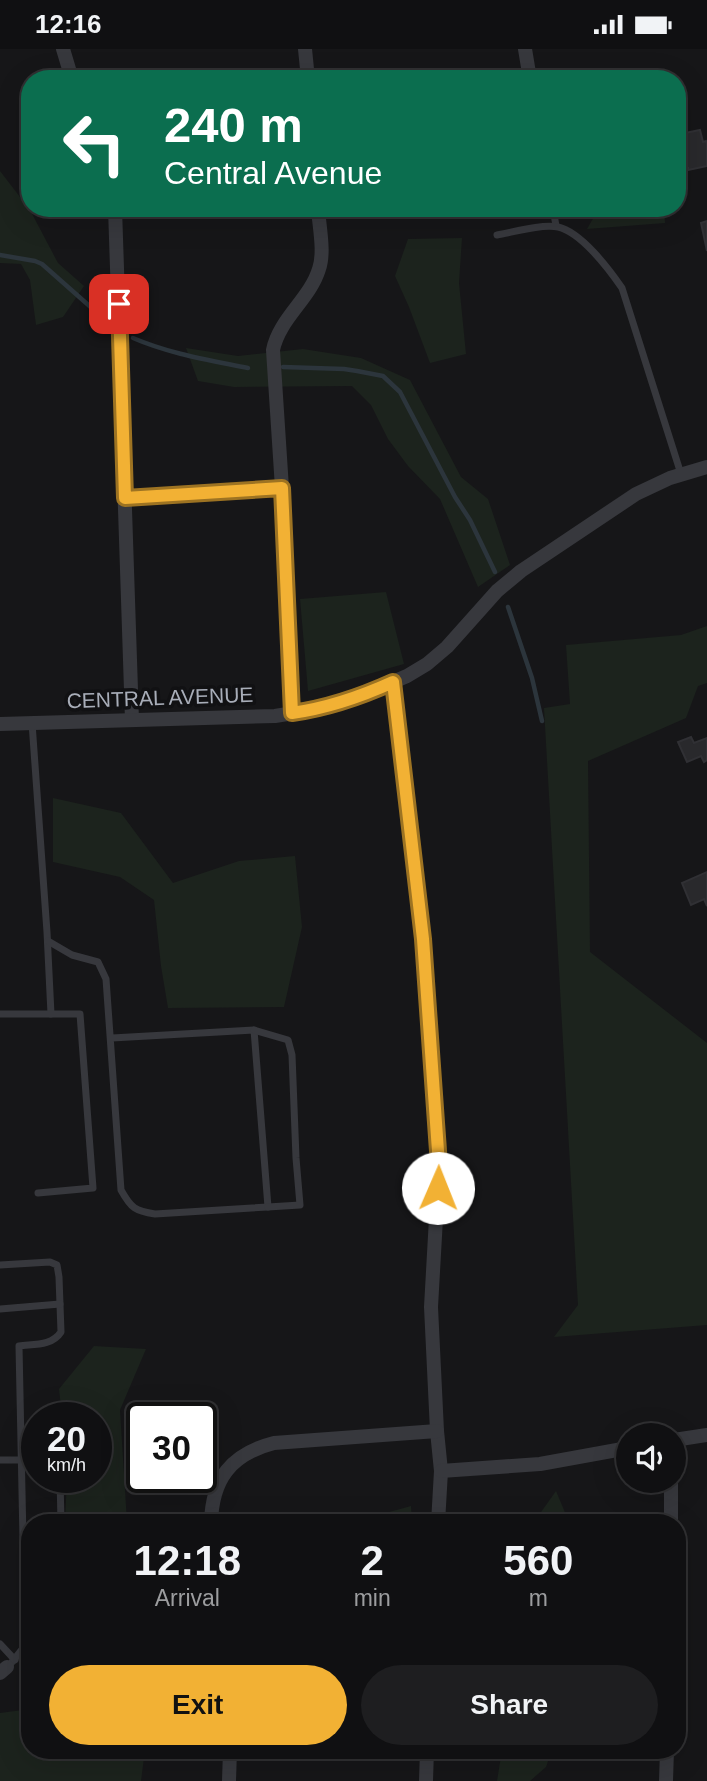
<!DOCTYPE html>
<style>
:root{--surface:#101012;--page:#1e1e20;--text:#f1f3f6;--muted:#9c9d9f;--line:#303032;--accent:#f2b134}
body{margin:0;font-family:Arial,sans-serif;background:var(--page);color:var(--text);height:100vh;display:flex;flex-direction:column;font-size:26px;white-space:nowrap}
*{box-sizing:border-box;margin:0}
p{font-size:23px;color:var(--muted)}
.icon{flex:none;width:38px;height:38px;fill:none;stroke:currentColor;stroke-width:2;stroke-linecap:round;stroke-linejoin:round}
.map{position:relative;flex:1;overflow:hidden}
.sheet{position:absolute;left:21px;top:1465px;width:665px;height:245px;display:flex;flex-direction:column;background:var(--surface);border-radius:28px;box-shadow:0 7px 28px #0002,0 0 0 2px var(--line)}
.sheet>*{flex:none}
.hud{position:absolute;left:21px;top:21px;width:665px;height:147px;border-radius:28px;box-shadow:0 7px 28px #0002,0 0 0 2px var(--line);background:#0b6e4f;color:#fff;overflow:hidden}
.tools{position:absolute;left:616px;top:1374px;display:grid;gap:14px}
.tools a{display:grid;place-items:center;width:70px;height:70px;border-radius:50%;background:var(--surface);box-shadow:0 7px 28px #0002,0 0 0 2px var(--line);font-size:35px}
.speed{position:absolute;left:21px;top:1353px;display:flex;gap:14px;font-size:35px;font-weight:700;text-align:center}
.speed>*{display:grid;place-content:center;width:91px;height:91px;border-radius:50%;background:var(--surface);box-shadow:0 7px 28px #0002,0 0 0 2px var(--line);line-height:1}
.speed small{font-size:18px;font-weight:400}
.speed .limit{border:4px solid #111;border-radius:10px;background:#fff;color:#111}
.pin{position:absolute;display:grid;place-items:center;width:60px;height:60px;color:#fff;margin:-30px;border-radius:14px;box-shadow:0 4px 10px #0006}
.me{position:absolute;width:77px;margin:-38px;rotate:1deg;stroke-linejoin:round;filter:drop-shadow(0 0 5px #0008)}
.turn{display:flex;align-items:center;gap:24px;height:147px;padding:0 28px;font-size:32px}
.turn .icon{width:91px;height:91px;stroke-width:2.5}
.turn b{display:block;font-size:49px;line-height:60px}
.eta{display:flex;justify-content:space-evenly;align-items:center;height:119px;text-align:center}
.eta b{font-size:42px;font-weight:600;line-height:49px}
.button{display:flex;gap:14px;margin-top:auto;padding:14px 28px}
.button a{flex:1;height:80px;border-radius:42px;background:var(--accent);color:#111;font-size:28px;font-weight:600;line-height:80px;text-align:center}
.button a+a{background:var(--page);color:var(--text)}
.status{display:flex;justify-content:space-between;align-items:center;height:49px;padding:0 35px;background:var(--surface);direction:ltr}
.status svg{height:19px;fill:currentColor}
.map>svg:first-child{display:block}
.green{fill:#1c231d}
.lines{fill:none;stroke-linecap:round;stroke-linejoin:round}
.stream{stroke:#2c353c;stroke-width:4.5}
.building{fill:#29292c;stroke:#303034;stroke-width:2}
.lane{stroke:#37383d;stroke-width:7}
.street{stroke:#37383d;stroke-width:14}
.route-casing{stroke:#9d7322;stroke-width:18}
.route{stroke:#f2b134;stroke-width:12}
.labels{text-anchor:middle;stroke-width:7;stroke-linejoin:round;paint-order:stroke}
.street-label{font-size:21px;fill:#a8adb8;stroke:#111113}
</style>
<div class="status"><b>12:16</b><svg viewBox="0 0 49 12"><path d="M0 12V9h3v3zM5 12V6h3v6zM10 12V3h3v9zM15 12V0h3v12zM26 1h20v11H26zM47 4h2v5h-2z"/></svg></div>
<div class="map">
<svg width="707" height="1732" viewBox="0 0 707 1732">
<rect width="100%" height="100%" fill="#161618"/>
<g class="green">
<polygon points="0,122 30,161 58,214 84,237 63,268 36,276 30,231 21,215 0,214"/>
<polygon points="209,159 258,159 261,166 210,161"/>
<polygon points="599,159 664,159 665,174 587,180"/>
<polygon points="462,189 459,234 466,305 430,314 409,258 395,227 408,190"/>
<polygon points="186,299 238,307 303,300 361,309 410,331 461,428 488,450 510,516 478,538 440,450 408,417 388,390 371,356 352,337 234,338 198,332"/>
<polygon points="386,543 404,615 308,642 300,550"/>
<polygon points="707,577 707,634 698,637 686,669 588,712 590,903 707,994 707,1276 554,1288 578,1256 544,659 570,655 566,596 681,586"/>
<polygon points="53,749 121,764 173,834 239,812 295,807 302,878 284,958 168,959 161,917 154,851 120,828 53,813"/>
<polygon points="94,1297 146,1300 120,1361 127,1473 65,1473 67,1428 96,1428 96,1368 62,1368 59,1340"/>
<polygon points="556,1442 569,1473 534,1473"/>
<polygon points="411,1457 412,1473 353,1473"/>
<polygon points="30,1660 30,1701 145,1701 141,1732 0,1732 0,1664"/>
<polygon points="502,1701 552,1701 546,1718 530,1732 497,1732"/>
</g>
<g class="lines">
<g class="stream">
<polyline points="0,206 35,212 42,215 103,269"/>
<path d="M133,289C170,305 209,311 248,319"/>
<polyline points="283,318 344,320 357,322 383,327 400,343 455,448 470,471 495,523"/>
<polyline points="508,558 532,629 542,672"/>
</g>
</g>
<g class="building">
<polygon points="700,81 703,93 706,92 707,95 707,117 688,121 688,119 680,121 677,107 685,106 680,85"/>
<polygon points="707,172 707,202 701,174"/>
<polygon points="691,688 694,694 707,689 707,711 704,713 701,707 687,713 678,693"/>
<polygon points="707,823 707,857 704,850 691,856 682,834"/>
</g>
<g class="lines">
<g class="lane">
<polyline points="553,159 556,177"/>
<path d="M497,186C514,183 541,175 558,178C581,183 609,220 622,239L681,425"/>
<polyline points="32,674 47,883 51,965"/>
<path d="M48,892L72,906L98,913L106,930L121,1141C131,1159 135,1162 155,1165L268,1158L254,981L112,989"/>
<polyline points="0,965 80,965 93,1139 38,1144"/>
<polyline points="254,981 288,991 292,1006 296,1109 300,1156 268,1158"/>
<path d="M0,1216L50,1213L57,1216L59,1228L61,1283C52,1297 34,1295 19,1297L25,1588L24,1598L8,1618"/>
<polyline points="0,1260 60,1255"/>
<polyline points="0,1411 37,1411"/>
<polyline points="60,1428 61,1474"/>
<polyline points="0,1595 15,1611"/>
</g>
<g class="street">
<polyline points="63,0 72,30"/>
<polyline points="305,0 308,30"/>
<polyline points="525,0 530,30"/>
<polyline points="115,159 132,671"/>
<polyline points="125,449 282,439"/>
<polyline points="393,633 423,890 439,1116 431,1258 437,1382 441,1422 438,1474"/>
<path d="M292,664L282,439L273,301C279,270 310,250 319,220C325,203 319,177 318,159"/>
<polyline points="0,675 275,667 318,660 358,648 407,627 427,615 447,598 497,542 521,522 636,445 670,429 707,418"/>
<polyline points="674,1391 707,1386"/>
<polyline points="441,1422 540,1415 628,1399"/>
<path d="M211,1474C212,1430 231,1405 274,1394L437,1382"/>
<polyline points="671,1474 671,1432"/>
<polyline points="0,1624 7,1618"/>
<polyline points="229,1732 230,1701"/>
<polyline points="426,1732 427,1701"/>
<polyline points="666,1732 667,1701"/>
</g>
</g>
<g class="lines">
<defs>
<path id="route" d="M119,255L125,449L282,439L292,664C328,659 360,648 393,633L423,890L439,1116L438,1139"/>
</defs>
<use href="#route" class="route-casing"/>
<use href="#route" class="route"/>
</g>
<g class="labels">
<g class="street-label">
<text transform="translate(160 649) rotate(-2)" y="7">CENTRAL AVENUE</text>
</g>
</g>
</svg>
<div class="tools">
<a><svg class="icon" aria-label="sound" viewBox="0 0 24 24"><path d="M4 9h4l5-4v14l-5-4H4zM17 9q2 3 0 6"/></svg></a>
</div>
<div class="speed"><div>20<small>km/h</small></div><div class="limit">30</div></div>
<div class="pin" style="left:119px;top:255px;background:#d93025"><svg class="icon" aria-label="arrive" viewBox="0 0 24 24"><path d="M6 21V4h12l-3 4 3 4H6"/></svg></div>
<svg class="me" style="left:438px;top:1139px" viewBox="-20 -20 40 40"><circle r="19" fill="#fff"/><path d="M0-13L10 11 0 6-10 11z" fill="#f2b134"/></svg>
<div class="hud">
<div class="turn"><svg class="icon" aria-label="left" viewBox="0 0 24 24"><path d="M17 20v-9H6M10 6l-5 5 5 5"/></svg><div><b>240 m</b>Central Avenue</div></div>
</div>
<section class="sheet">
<div class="eta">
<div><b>12:18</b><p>Arrival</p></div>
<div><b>2</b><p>min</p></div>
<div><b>560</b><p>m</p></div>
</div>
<div class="button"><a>Exit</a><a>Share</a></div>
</section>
</div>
